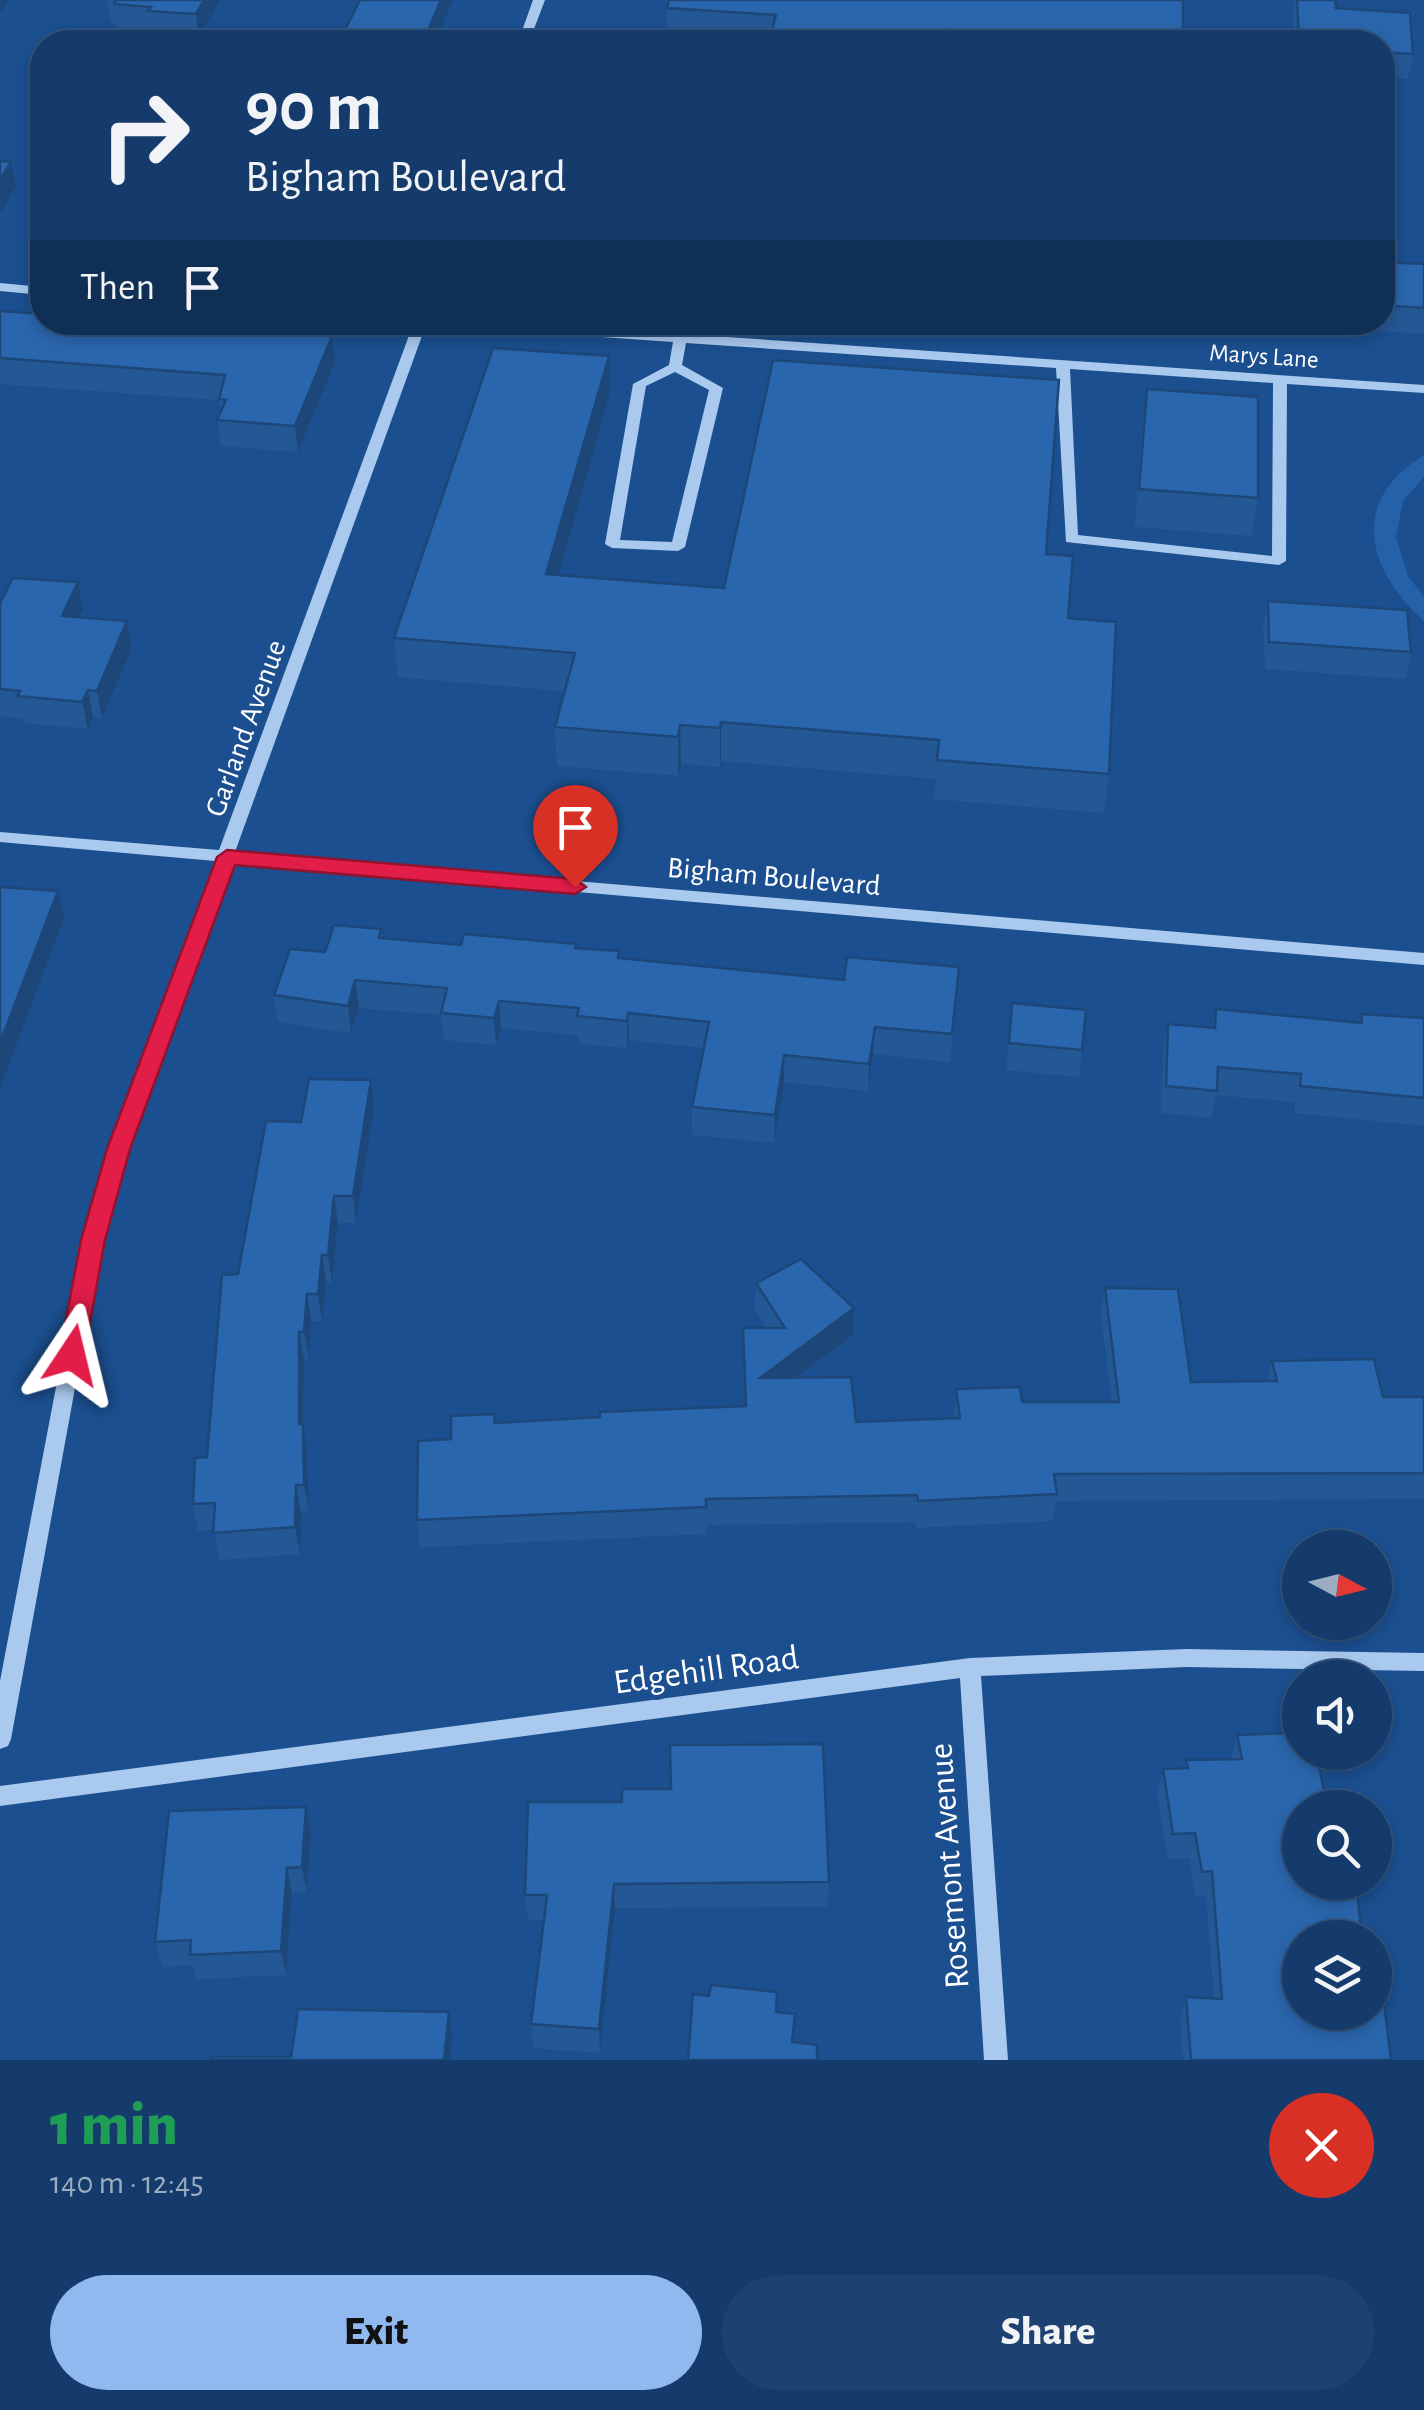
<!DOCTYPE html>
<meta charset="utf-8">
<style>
:root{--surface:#143b6b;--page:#1d4271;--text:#f1f3f6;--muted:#9dadc1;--line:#33557e;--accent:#90b9f0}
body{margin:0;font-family:"Alegreya Sans",sans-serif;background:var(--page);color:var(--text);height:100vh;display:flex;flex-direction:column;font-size:38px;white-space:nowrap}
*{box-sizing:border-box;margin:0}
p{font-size:32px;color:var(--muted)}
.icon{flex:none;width:55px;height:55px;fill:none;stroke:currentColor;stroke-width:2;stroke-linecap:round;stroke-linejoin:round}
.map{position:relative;height:2060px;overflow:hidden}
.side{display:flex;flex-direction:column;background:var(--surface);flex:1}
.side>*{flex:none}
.guide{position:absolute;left:30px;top:30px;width:1365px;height:305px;border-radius:40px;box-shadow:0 5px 15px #0003,0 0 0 2px var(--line);background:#143b6b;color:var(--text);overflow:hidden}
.needle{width:65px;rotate:97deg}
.tools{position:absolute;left:1282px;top:1530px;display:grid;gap:20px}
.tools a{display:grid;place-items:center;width:110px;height:110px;border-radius:50%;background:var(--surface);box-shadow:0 5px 15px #0003,0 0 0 2px var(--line);font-size:50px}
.pin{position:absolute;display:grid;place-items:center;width:85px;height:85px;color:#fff;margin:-102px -42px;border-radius:50% 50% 50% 0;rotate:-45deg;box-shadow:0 0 10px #0007}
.pin .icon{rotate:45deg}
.me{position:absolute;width:110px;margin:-55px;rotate:10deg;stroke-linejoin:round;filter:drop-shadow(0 0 8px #0008)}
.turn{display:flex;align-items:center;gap:35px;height:210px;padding:0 50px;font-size:45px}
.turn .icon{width:130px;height:130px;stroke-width:2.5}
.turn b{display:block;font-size:70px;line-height:85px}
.then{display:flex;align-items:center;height:95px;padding:0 50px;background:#0003;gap:20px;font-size:38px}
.round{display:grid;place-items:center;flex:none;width:105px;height:105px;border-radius:52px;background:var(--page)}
.summary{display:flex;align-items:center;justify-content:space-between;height:170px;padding:0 50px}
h1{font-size:60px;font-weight:800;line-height:75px;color:#1e9e55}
.action{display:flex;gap:20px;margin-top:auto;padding:20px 50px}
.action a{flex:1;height:115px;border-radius:60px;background:var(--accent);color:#111;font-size:40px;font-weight:800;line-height:115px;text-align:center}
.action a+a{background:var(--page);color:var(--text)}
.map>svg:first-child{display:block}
.green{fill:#2461a8}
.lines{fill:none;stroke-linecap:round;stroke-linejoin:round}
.minor{fill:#a9c9ee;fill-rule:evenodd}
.wall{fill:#245895}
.shaded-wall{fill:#1d4779}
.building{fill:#2a66ad;stroke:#1d4779;stroke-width:2.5}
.route{fill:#e11d48;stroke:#92132f;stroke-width:2.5}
.labels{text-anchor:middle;stroke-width:10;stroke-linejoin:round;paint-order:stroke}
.far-street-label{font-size:25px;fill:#fff;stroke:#1b4f8f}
.street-label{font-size:30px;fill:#fff;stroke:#1b4f8f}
.near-street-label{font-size:35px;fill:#fff;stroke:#1b4f8f}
</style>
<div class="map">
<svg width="1424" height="2060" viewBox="0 0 1424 2060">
<rect width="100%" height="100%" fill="#1b4f8f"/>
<path class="green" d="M1424,455V477L1403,501L1396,537L1408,576L1424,597V621C1367,569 1348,502 1424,455Z"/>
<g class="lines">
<g class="minor">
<polygon points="533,0 545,0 529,42 518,42"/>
<polygon points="0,283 42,287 42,295 0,291"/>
<polygon points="414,322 427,322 235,852 1424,953 1424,965 231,862 127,1149 102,1240 11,1739 8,1746 0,1749 0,1681 84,1240 109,1149 215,861 0,842 0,832 219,850"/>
<path d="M437,322H508L1424,385V393L1287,384L1286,561L1279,565L1066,542L1056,368L686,343L682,365L723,388L685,547L678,551L612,548L605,544L633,384L669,365L673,342L443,326ZM1070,369L1273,383L1272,556L1078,535ZM675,372L709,390L672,542L620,540L646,386Z"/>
<polygon points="1186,1649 1424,1653 1424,1671 1186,1667 981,1676 1008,2060 984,2060 960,1678 0,1806 0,1786 970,1658"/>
</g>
</g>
<g class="wall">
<polygon points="107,0 220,0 199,38 151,35 151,31 117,28 117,24 111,23"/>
<polygon points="1294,0 1335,0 1336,8 1413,54 1408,79 1382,77 1382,42 1294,42"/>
<polygon points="667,8 1183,42 770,42 770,39 667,32"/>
<polygon points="1382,262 1424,264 1424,334 1246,322 1382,322"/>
<polygon points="0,311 335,362 298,452 221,446 217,420 221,411 219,400 0,384"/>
<polygon points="1147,389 1258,498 1252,536 1135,527 1142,427"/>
<polygon points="610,393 559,575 724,588 1046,554 1068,618 1109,774 1104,813 934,799 936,779 721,761 720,767 681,764 678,776 557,766 555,727 565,691 398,677 394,638"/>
<polygon points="78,582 83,609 80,617 127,621 132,648 102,718 93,717 88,729 23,723 22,718 0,716 0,603"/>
<polygon points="1268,601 1411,652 1406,679 1265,669 1263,627"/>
<polygon points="381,929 382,938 461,945 576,948 619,958 844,980 959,967 950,1062 873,1054 868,1091 784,1082 774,1143 692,1135 692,1107 703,1048 629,1040 627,1048 579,1044 578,1035 501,1028 496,1045 444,1040 441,1015 359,1008 351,1033 278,1022 274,995 325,952"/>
<polygon points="1012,1003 1082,1050 1079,1077 1006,1070"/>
<polygon points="1216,1009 1360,1022 1361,1014 1424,1018 1424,1126 1295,1113 1295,1102 1216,1095 1212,1118 1161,1113 1163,1052 1168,1024 1212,1028"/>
<polygon points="374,1108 356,1223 338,1223 332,1282 326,1282 322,1321 311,1321 309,1359 304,1359 303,1425 307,1451 309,1511 301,1512 300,1554 219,1560 214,1530 198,1531 193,1504 207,1457 238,1274 301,1122"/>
<polygon points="756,1283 854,1308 853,1335 796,1378 856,1422 954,1418 956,1389 1022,1402 1112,1402 1101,1315 1105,1288 1191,1382 1268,1381 1272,1361 1383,1397 1424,1397 1424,1499 1056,1501 1053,1521 916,1528 915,1522 706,1525 706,1534 420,1547 417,1520 451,1439 495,1423 745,1406 743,1328 767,1328 755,1310"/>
<polygon points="1237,1735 1300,1882 1362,1882 1358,1894 1300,1938 1391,2060 1183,2060 1180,2021 1186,1997 1214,1998 1206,1896 1196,1897 1189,1858 1168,1859 1157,1794 1163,1769 1185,1768 1186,1760 1231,1759"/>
<polygon points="528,1802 829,1882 827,1907 615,1908 600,2053 533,2048 531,2024 544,1920 528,1920 525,1895"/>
<polygon points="306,1807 311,1833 307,1892 292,1893 286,1975 196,1979 193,1965 162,1967 155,1942"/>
</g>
<g class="shaded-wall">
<polygon points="0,0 8,0 0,13"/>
<polygon points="204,0 220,0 199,38 196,14"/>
<polygon points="441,0 453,0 435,42 423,42"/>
<polygon points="11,162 16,187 0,213 0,180"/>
<polygon points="332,336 335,362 298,452 295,426"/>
<polygon points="609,356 610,393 548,613 546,574"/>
<polygon points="78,582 83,609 67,643 62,616"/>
<polygon points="127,621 132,648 102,718 97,691"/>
<polygon points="88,690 93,717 88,729 82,702"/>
<polygon points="721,722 721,761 720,767 720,728"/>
<polygon points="680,725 681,764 678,776 678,737"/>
<polygon points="58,891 64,918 0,1088 0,1043"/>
<polygon points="355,980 359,1008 351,1033 348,1006"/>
<polygon points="499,1001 501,1028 496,1045 494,1018"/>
<polygon points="628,1013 629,1040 627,1048 627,1021"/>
<polygon points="875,1027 873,1054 868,1091 869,1064"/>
<polygon points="784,1055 784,1082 774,1143 775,1115"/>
<polygon points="371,1080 374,1108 356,1223 353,1196"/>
<polygon points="334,1196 338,1223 332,1282 328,1255"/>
<polygon points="322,1255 326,1282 322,1321 318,1294"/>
<polygon points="307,1294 311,1321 309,1359 304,1332"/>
<polygon points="854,1308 853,1335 759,1405 760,1378"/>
<polygon points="299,1332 304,1359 303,1425 307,1451 309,1511 304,1485 299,1424"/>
<polygon points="296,1485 301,1512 300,1554 295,1527"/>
<polygon points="306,1807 311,1833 307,1892 302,1867"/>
<polygon points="287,1868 292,1893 286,1975 281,1951"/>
<polygon points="614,1884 615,1908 600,2053 599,2029"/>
<polygon points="449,2012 452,2036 450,2060 444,2060"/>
</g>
<g class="building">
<polygon points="116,0 204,0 196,14 148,11 151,7 114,4"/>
<polygon points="360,0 441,0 423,42 339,42"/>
<polygon points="669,0 1183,0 1183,42 1114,42 949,29 946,42 854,42 770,37 776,15 667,8"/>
<polygon points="1297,0 1335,0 1336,8 1410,13 1413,54 1382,52 1382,42 1299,42"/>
<polygon points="0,161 11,162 0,180"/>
<polygon points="1382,262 1424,264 1424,308 1382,305"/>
<polygon points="0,311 42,314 42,322 157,322 332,336 295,426 217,420 226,400 219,399 225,375 0,358"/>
<polygon points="493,348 609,356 546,574 724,588 773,360 1059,380 1046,554 1073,556 1068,618 1116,622 1109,774 937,760 939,740 721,722 720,728 680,725 678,737 555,727 575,653 394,638"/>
<polygon points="1147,389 1258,397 1258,498 1139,489"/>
<polygon points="13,578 78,582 62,616 127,621 97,691 88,690 82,702 17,696 20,691 0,689 0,603"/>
<polygon points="1268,601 1407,610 1411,652 1269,642"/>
<polygon points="0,887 58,891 0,1043"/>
<polygon points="334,925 381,929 379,938 461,945 464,934 576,944 575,948 619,951 618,958 844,980 847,957 959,967 952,1034 875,1027 869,1064 784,1055 775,1115 692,1107 709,1022 628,1013 627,1021 577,1016 579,1008 499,1001 494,1018 441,1013 447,988 355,980 348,1006 274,995 290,949 325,952"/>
<polygon points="1012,1003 1086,1010 1082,1050 1009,1043"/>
<polygon points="1216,1009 1362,1023 1361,1014 1424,1018 1424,1098 1300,1086 1301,1074 1218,1067 1217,1091 1166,1086 1168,1024 1215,1028"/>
<polygon points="309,1079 371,1080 353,1196 334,1196 328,1255 322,1255 318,1294 307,1294 304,1332 299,1332 299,1424 303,1424 304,1485 296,1485 295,1527 213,1533 215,1503 193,1504 195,1458 207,1457 222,1275 238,1274 266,1121 301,1122"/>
<polygon points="801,1259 854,1308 760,1378 851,1377 856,1422 960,1418 956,1389 1020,1387 1022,1402 1119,1402 1105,1288 1178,1289 1191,1382 1277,1381 1272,1361 1374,1359 1383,1397 1424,1397 1424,1473 1054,1474 1057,1494 918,1501 917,1495 706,1499 706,1507 417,1520 418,1441 451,1439 451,1416 494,1414 495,1423 600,1417 600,1412 746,1406 743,1328 785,1328 756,1283"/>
<polygon points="1295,1733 1297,1747 1300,1747 1300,1752 1316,1752 1326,1800 1351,1799 1353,1808 1300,1808 1300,1882 1356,1882 1362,1938 1300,1938 1300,2012 1375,2012 1375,2002 1384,2002 1391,2060 1191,2060 1186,1997 1222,1999 1212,1871 1202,1872 1195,1833 1173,1834 1163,1769 1188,1768 1186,1760 1242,1759 1237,1735"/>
<polygon points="823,1744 829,1882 614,1884 599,2029 531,2024 547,1895 525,1895 528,1802 622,1802 622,1789 671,1789 670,1745"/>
<polygon points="306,1807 302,1867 287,1868 281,1951 190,1955 191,1940 155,1942 169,1811"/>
<polygon points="711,1985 777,1992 776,2012 795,2014 792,2042 817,2045 817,2060 688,2060 693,1994 709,1996"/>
<polygon points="298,2009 449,2012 444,2060 212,2060 212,2057 291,2057"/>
</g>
<polygon class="route" points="227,850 575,879 586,887 575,894 235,865 130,1149 105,1240 84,1355 80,1362 63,1362 59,1355 81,1240 107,1149 217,857"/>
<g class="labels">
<g class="far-street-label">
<text transform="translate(1264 355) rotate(4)" y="9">Marys Lane</text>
</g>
<g class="street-label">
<text transform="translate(245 728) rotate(-70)" y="10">Garland Avenue</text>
<text transform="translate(774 876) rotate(5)" y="10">Bigham Boulevard</text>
</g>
<g class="near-street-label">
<text transform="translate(706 1669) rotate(-8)" y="12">Edgehill Road</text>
<text transform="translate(948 1866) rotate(-94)" y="12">Rosemont Avenue</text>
</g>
</g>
</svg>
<div class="tools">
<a><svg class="needle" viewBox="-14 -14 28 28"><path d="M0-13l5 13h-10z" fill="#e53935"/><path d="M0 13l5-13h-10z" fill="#9dadc1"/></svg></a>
<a><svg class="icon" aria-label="sound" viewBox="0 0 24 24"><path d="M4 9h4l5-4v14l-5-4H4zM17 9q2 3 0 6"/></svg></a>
<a><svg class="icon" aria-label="search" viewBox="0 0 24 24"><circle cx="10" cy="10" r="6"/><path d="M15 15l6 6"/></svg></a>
<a><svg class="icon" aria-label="layers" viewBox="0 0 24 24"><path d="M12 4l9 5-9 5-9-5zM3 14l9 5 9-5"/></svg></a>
</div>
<div class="pin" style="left:575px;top:887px;background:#d93025"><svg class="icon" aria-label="arrive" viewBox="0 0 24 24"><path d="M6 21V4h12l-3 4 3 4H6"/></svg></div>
<svg class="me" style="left:72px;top:1355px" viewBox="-20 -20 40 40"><path d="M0-17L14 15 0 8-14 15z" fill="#e11d48" stroke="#fff" stroke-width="4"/></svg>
<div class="guide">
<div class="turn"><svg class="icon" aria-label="right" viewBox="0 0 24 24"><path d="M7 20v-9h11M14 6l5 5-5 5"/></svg><div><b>90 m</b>Bigham Boulevard</div></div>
<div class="then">Then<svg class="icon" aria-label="arrive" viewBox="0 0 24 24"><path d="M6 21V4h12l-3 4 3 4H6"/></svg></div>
</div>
</div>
<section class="side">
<div class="summary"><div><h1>1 min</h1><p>140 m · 12:45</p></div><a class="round" style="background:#d93025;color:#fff"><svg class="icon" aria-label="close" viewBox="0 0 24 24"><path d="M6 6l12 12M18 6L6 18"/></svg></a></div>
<div class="action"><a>Exit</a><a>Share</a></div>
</section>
